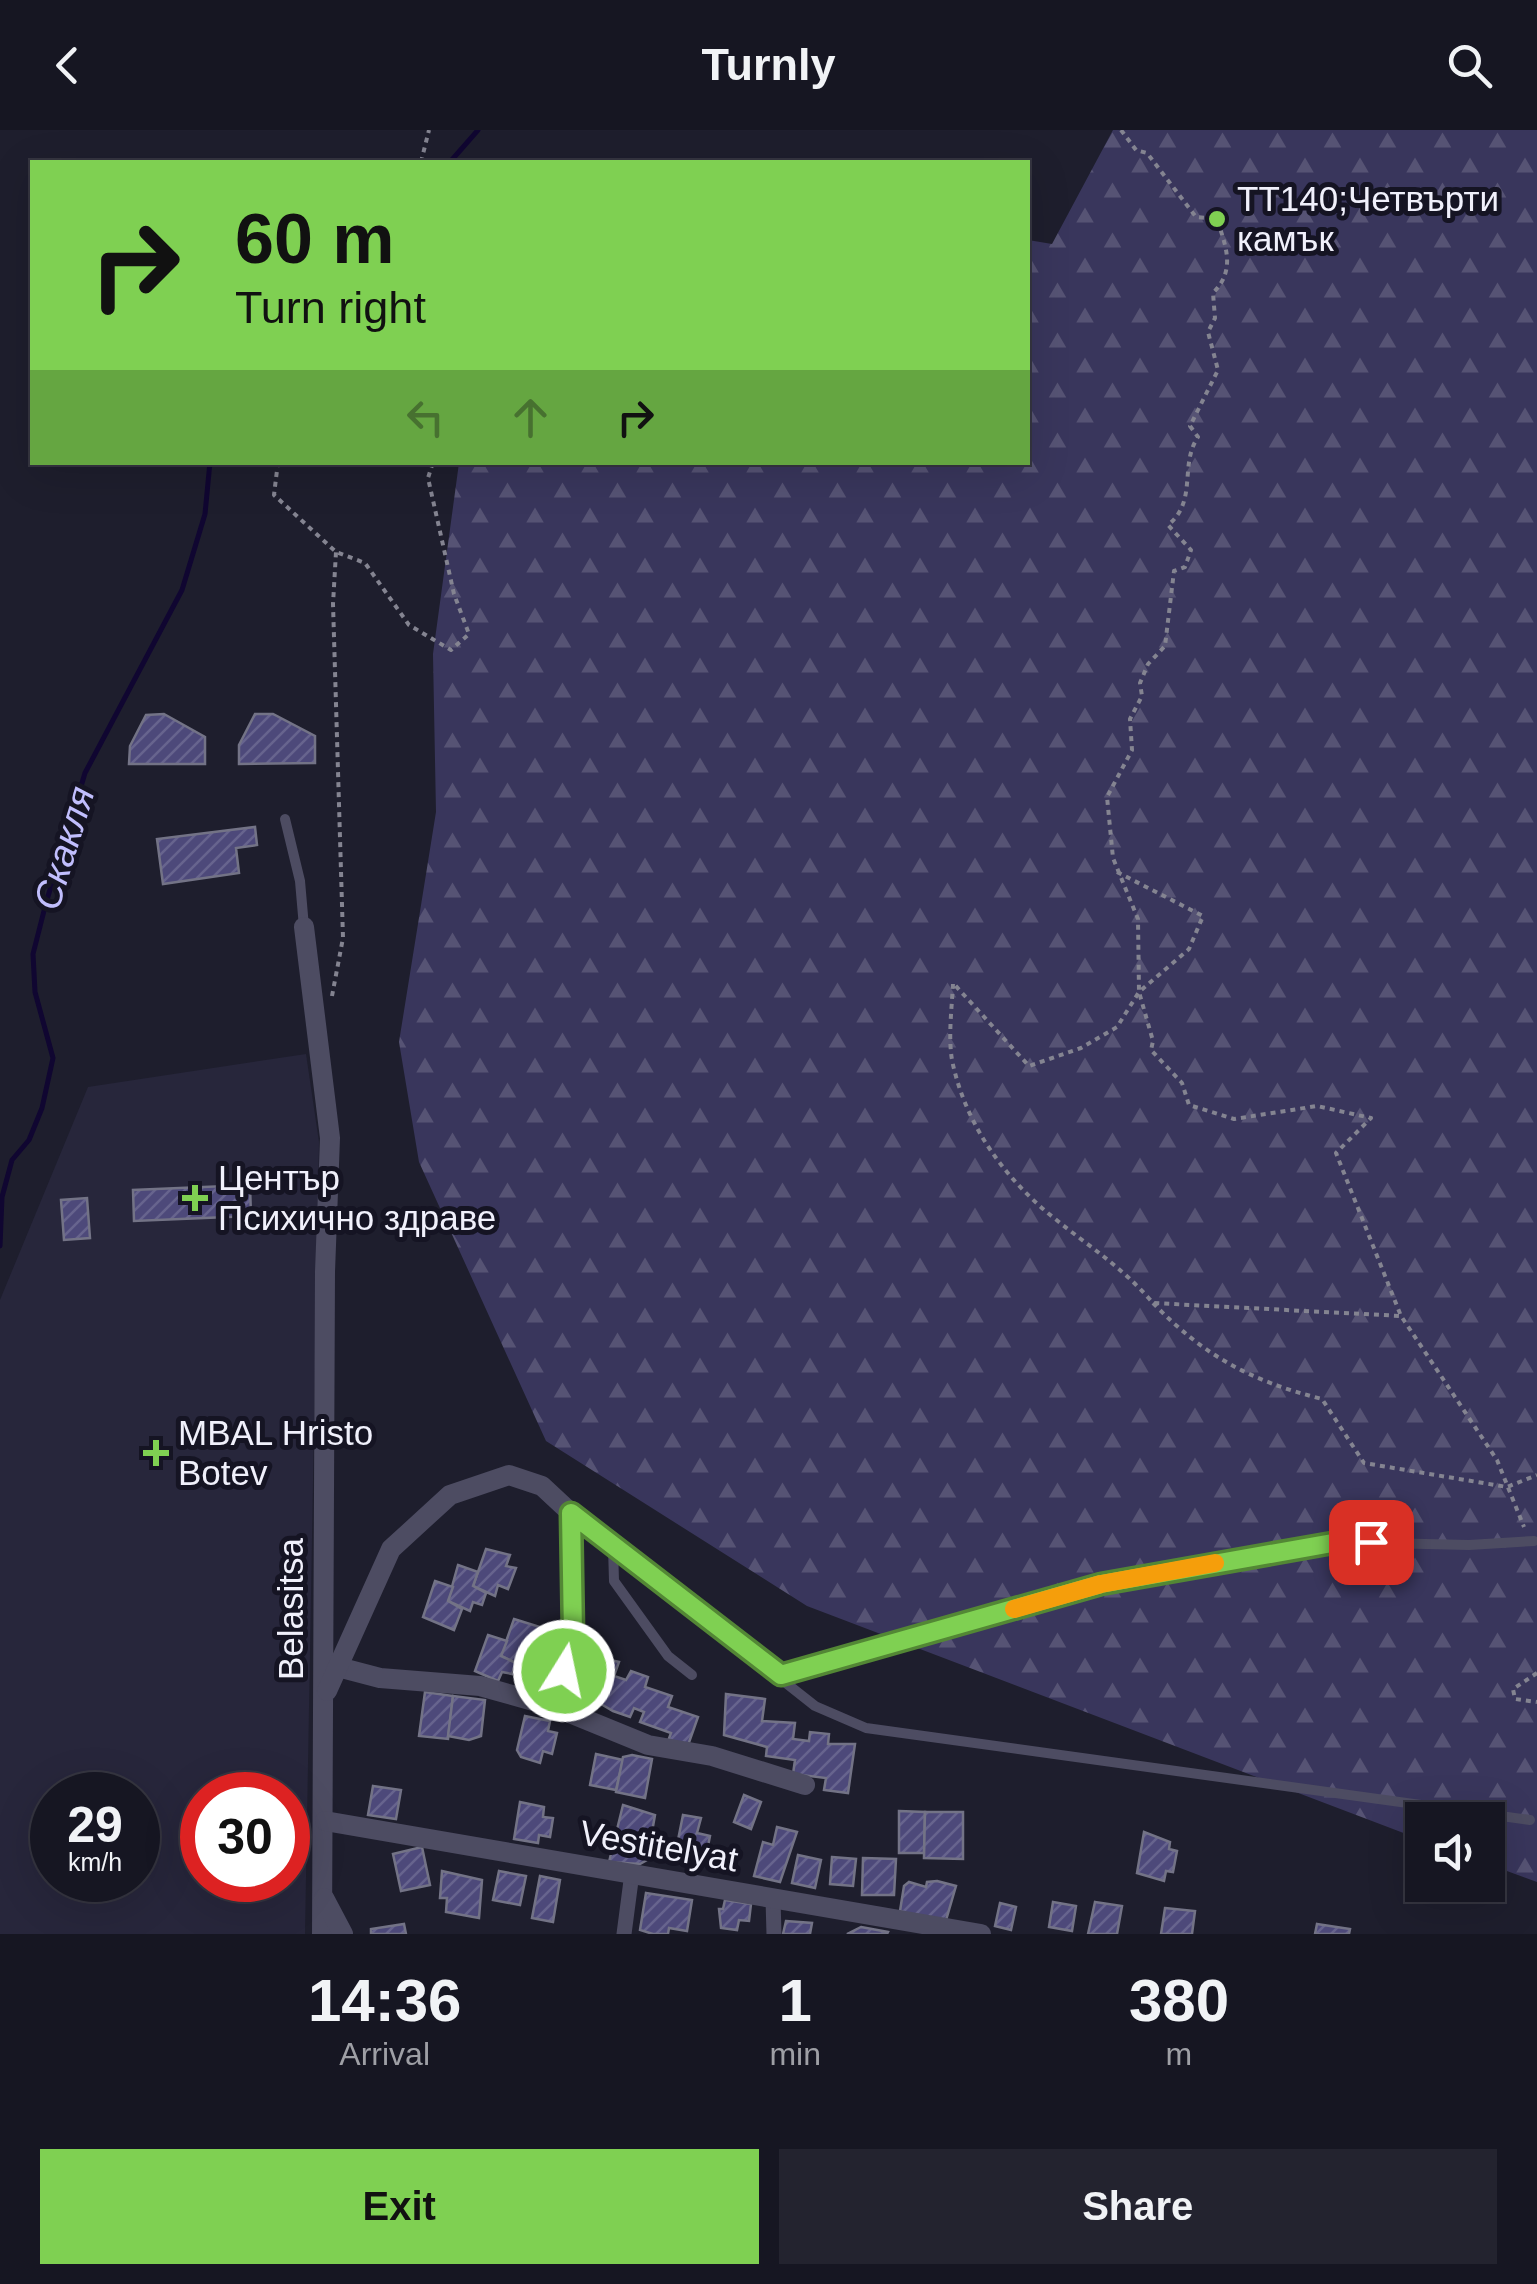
<!DOCTYPE html>
<meta charset="utf-8">
<style>
:root{--surface:#161622;--page:#23232f;--text:#f1f3f6;--muted:#9e9fa5;--line:#353540;--accent:#7fd052}
body{margin:0;font-family:Arial,sans-serif;background:var(--page);color:var(--text);height:100vh;display:flex;flex-direction:column;font-size:38px;white-space:nowrap}
*{box-sizing:border-box;margin:0}
p{font-size:32px;color:var(--muted)}
.icon{flex:none;width:55px;height:55px;fill:none;stroke:currentColor;stroke-width:2;stroke-linecap:round;stroke-linejoin:round}
.map{position:relative;height:1804px;overflow:hidden}
.details{display:flex;flex-direction:column;background:var(--surface);flex:1}
.details>*{flex:none}
.guide{position:absolute;left:30px;top:30px;width:1000px;height:305px;border-radius:0px;box-shadow:0 10px 40px #0002,0 0 0 2px var(--line);background:#7fd052;color:#111;overflow:hidden}
.fabs{position:absolute;left:1405px;top:1672px;display:grid;gap:20px}
.fabs a{display:grid;place-items:center;width:100px;height:100px;border-radius:0px;background:var(--surface);box-shadow:0 10px 40px #0002,0 0 0 2px var(--line);font-size:50px}
.speed{position:absolute;left:30px;top:1642px;display:flex;gap:20px;font-size:50px;font-weight:700;text-align:center}
.speed>*{display:grid;place-content:center;width:130px;height:130px;border-radius:50%;background:var(--surface);box-shadow:0 10px 40px #0002,0 0 0 2px var(--line);line-height:1}
.speed small{font-size:25px;font-weight:400}
.speed .limit{border:15px solid #d22;background:#fff;color:#111}
.pin{position:absolute;display:grid;place-items:center;width:85px;height:85px;color:#fff;margin:-42px;border-radius:20px;box-shadow:0 5px 15px #0006}
.me{position:absolute;width:110px;margin:-55px;rotate:10deg;stroke-linejoin:round;filter:drop-shadow(0 0 8px #0008)}
.turn{display:flex;align-items:center;gap:35px;height:210px;padding:0 40px;font-size:45px}
.turn .icon{width:130px;height:130px;stroke-width:2.5}
.turn b{display:block;font-size:70px;line-height:85px}
.lanes{display:flex;align-items:center;height:95px;padding:0 40px;background:#0003;justify-content:center;gap:50px;direction:ltr}
.lanes .off{opacity:.35}
.eta{display:flex;justify-content:space-evenly;align-items:center;height:170px;text-align:center}
.eta b{font-size:60px;font-weight:700;line-height:70px}
.button{display:flex;gap:20px;margin-top:auto;padding:20px 40px}
.button a{flex:1;height:115px;border-radius:0px;background:var(--accent);color:#111;font-size:40px;font-weight:700;line-height:115px;text-align:center}
.button a+a{background:var(--page);color:var(--text)}
header{display:flex;justify-content:space-between;align-items:center;height:130px;padding:0 40px;background:var(--surface);font-size:45px;font-weight:700}
.map>svg:first-child{display:block}
.built{fill:#27263b;fill-rule:evenodd}
.forest{fill:url(#forest-firs)}
.lines{fill:none;stroke-linecap:round;stroke-linejoin:round}
.stream{stroke:#100631;stroke-width:5}
.building{fill:url(#building-hatch);stroke:#737386;stroke-width:2.5}
.path{stroke:#848491;stroke-width:4;stroke-dasharray:5 5;stroke-linecap:butt}
.service{stroke:#4d4c62;stroke-width:10}
.pedestrian{stroke:#4d4c62;stroke-width:15}
.minor{stroke:#4d4c62;stroke-width:20}
.route-casing{stroke:#538735;stroke-width:25}
.route{stroke:#7fd052;stroke-width:18}
.slow{stroke:#f59e0b;stroke-width:18}
.poi-dot{fill:#7fd052;stroke:#151423;stroke-width:4}
.labels{text-anchor:middle;stroke-width:10;stroke-linejoin:round;paint-order:stroke}
.poi-label{font-size:35px;fill:#f0f0fb;stroke:#151423;text-anchor:start}
.street-label{font-size:35px;fill:#f0f0fb;stroke:#151423}
.water-label{font-size:38px;font-style:italic;fill:#c1befd;stroke:#151423}
</style>
<header><svg class="icon" aria-label="back" viewBox="0 0 24 24"><path d="M15 5l-7 7 7 7"/></svg>Turnly<svg class="icon" aria-label="search" viewBox="0 0 24 24"><circle cx="10" cy="10" r="6"/><path d="M15 15l6 6"/></svg></header>
<div class="map">
<svg width="1537" height="1804" viewBox="0 0 1537 1804">
<defs>
<pattern id="forest-firs" width="22" height="20" patternUnits="userSpaceOnUse" patternTransform="scale(2.5)"><rect width="22" height="20" fill="#39365c"/><path d="M5 1l3.5 6h-7zM16 11l3.5 6h-7z" fill="#565374"/></pattern>
<pattern id="building-hatch" width="6" height="6" patternUnits="userSpaceOnUse" patternTransform="scale(2.5)"><rect width="6" height="6" fill="#4d497a"/><path d="M-1 1l2-2M0 6l6-6M5 7l2-2" fill="none" stroke="#67648e"/></pattern>
</defs>
<rect width="100%" height="100%" fill="#1e1e2d"/>
<path class="built" d="M306,924L319,1012L305,1804H0V1170L88,957ZM52,1665H138V1750H52ZM202,1665H288V1750H202Z"/>
<polygon class="forest" points="1113,0 1537,0 1537,1752 1488,1734 1488,1690 1422,1690 1422,1710 807,1476 546,1311 419,1032 399,912 436,682 433,524 459,333 1028,332 1028,110 1052,114"/>
<g class="lines">
<g class="stream">
<polyline points="450,32 478,0"/>
<polyline points="0,1116 2,1067 12,1030 29,1010 42,978 53,928 35,862 33,824 46,773 85,643 182,460 205,384 210,332"/>
</g>
</g>
<g class="building">
<polygon points="164,584 205,607 205,634 129,634 130,616 146,585"/>
<polygon points="255,584 273,584 315,606 315,633 239,634 239,615"/>
<polygon points="255,697 257,715 236,718 239,743 163,754 157,709"/>
<polygon points="250,1055 251,1086 134,1091 133,1060"/>
<polygon points="87,1068 90,1108 64,1110 61,1070"/>
<polygon points="486,1419 510,1425 506,1436 516,1438 508,1459 498,1455 495,1466 473,1456"/>
<polygon points="458,1435 478,1442 473,1456 486,1463 482,1475 473,1472 470,1481 448,1471"/>
<polygon points="435,1451 453,1457 448,1471 462,1479 454,1500 423,1487"/>
<polygon points="514,1489 540,1497 535,1510 543,1512 537,1528 526,1526 523,1536 501,1526"/>
<polygon points="488,1505 507,1511 501,1526 516,1533 512,1544 502,1542 498,1551 475,1541"/>
<polygon points="584,1524 619,1532 614,1546 626,1550 631,1541 648,1547 645,1557 672,1566 668,1577 698,1587 686,1621 667,1614 671,1603 640,1592 644,1582 634,1578 630,1587 613,1581 601,1574 603,1568 587,1561 591,1551 576,1546"/>
<polygon points="425,1562 453,1566 448,1609 419,1606"/>
<polygon points="726,1564 765,1569 762,1591 795,1593 793,1609 809,1611 810,1602 829,1604 828,1614 855,1614 848,1663 824,1660 826,1648 793,1644 795,1630 766,1626 767,1617 724,1605"/>
<polygon points="453,1566 485,1570 481,1606 469,1610 448,1606"/>
<polygon points="525,1586 550,1591 548,1601 557,1603 552,1624 543,1621 540,1633 521,1627 517,1620"/>
<polygon points="596,1624 623,1630 616,1660 590,1655"/>
<polygon points="632,1625 652,1629 645,1668 616,1662 623,1627"/>
<polygon points="373,1656 401,1660 396,1689 368,1685"/>
<polygon points="744,1665 761,1672 751,1699 734,1692"/>
<polygon points="520,1672 544,1677 543,1687 553,1688 550,1707 539,1705 538,1713 514,1709"/>
<polygon points="623,1675 655,1685 647,1730 640,1734 609,1732"/>
<polygon points="899,1681 925,1682 924,1723 899,1723"/>
<polygon points="925,1682 963,1682 963,1729 924,1728"/>
<polygon points="683,1685 701,1688 697,1703 710,1706 705,1731 675,1725"/>
<polygon points="777,1697 797,1702 780,1752 754,1746 763,1712 773,1715"/>
<polygon points="1144,1702 1170,1712 1169,1719 1177,1721 1173,1742 1166,1741 1164,1751 1137,1743"/>
<polygon points="422,1717 430,1755 401,1761 393,1724"/>
<polygon points="798,1725 821,1730 815,1758 792,1753"/>
<polygon points="832,1727 856,1729 853,1756 830,1754"/>
<polygon points="863,1728 896,1729 894,1765 862,1765"/>
<polygon points="442,1741 482,1750 479,1788 446,1782 447,1768 440,1768"/>
<polygon points="499,1741 526,1746 520,1775 493,1770"/>
<polygon points="540,1746 560,1750 553,1792 532,1788"/>
<polygon points="937,1751 956,1756 944,1797 900,1781 904,1756 909,1752 926,1757 927,1752"/>
<polygon points="646,1763 692,1770 687,1801 669,1798 668,1804 653,1804 640,1800"/>
<polygon points="725,1770 751,1774 749,1791 739,1790 737,1800 721,1798 719,1779 723,1779"/>
<polygon points="1053,1772 1076,1776 1072,1801 1049,1797"/>
<polygon points="1095,1772 1122,1776 1117,1804 1088,1804"/>
<polygon points="1000,1773 1016,1777 1011,1800 995,1796"/>
<polygon points="1165,1778 1195,1781 1192,1804 1161,1804"/>
<polygon points="786,1791 812,1793 810,1804 783,1804"/>
<polygon points="404,1794 406,1804 371,1804 371,1799"/>
<polygon points="1317,1794 1350,1799 1349,1804 1315,1804"/>
<polygon points="861,1797 888,1802 887,1804 847,1804"/>
</g>
<g class="lines">
<g class="path">
<path d="M1121,0L1136,20L1147,23L1196,87L1217,89C1226,117 1236,140 1213,163L1215,188L1208,202L1218,240L1190,296L1198,307C1179,335 1198,371 1168,395L1191,420L1185,437L1174,441L1165,516L1148,534L1140,553L1142,566L1130,589L1132,620L1107,667L1113,728L1138,789L1139,862L1153,911L1151,920L1182,953L1189,975L1234,989L1317,976L1371,988L1336,1023L1401,1186L1497,1330L1524,1397"/>
<polyline points="421,32 429,0"/>
<polyline points="278,332 274,365 336,422 365,433 409,495 451,520 469,504 454,464 428,348 433,332"/>
<path d="M1117,742L1203,786L1189,819L1139,862L1117,897L1081,918L1029,936L953,853C952,877 948,906 952,930C965,994 1004,1048 1054,1088C1092,1119 1120,1135 1153,1173L1401,1186"/>
<polyline points="332,866 343,808 333,474 336,422"/>
<path d="M1153,1173C1204,1226 1251,1251 1322,1269L1364,1333L1507,1357L1537,1345"/>
<polyline points="1537,1543 1513,1559 1515,1569 1537,1572"/>
</g>
<g class="service">
<polyline points="285,689 300,751 304,797"/>
<polyline points="573,1385 815,1576 866,1598 1530,1690"/>
<polyline points="613,1417 614,1451 668,1526 692,1545"/>
<polyline points="781,1545 1101,1454 1338,1412 1469,1415 1534,1411"/>
</g>
<g class="pedestrian">
<polyline points="773,1769 774,1804"/>
<polyline points="624,1804 632,1743"/>
</g>
<g class="minor">
<polyline points="304,797 330,1008 325,1142 322,1804"/>
<polyline points="338,1537 380,1548 480,1556 555,1577 648,1615 712,1626 805,1655"/>
<polyline points="327,1561 391,1419 450,1365 509,1345 542,1356 571,1383 573,1505 555,1577"/>
<polyline points="325,1691 981,1804"/>
<polyline points="324,1768 343,1804"/>
</g>
</g>
<g class="lines">
<defs>
<polyline id="route" points="564,1541 573,1504 571,1383 781,1545 1101,1454 1338,1412 1371,1412"/>
</defs>
<use href="#route" class="route-casing"/>
<use href="#route" class="route"/>
<polyline class="slow" points="1014,1479 1101,1454 1215,1433"/>
</g>
<g class="poi-dot">
<circle cx="1217" cy="89" r="10"/>
<path d="M190 1053h10v10h10v10h-10v10h-10v-10h-10v-10h10z"/>
<path d="M151 1308h10v10h10v10h-10v10h-10v-10h-10v-10h10z"/>
</g>
<g class="labels">
<g class="poi-label">
<text x="1237" y="81">TT140;Четвърти<tspan x="1237" dy="40">камък</tspan></text>
<text x="218" y="1060">Център<tspan x="218" dy="40">Психично здраве</tspan></text>
<text x="178" y="1315">MBAL Hristo<tspan x="178" dy="40">Botev</tspan></text>
</g>
<g class="street-label">
<text transform="translate(291 1479) rotate(-90)" y="12">Belasitsa</text>
<text transform="translate(659 1716) rotate(10)" y="12">Vestitelyat</text>
</g>
<g class="water-label">
<text transform="translate(64 718) rotate(-73)" y="13">Скакля</text>
</g>
</g>
</svg>
<div class="fabs">
<a><svg class="icon" aria-label="sound" viewBox="0 0 24 24"><path d="M4 9h4l5-4v14l-5-4H4zM17 9q2 3 0 6"/></svg></a>
</div>
<div class="speed"><div>29<small>km/h</small></div><div class="limit">30</div></div>
<div class="pin" style="left:1371px;top:1412px;background:#d93025"><svg class="icon" aria-label="arrive" viewBox="0 0 24 24"><path d="M6 21V4h12l-3 4 3 4H6"/></svg></div>
<svg class="me" style="left:564px;top:1541px" viewBox="-20 -20 40 40"><circle r="17" fill="#7fd052" stroke="#fff" stroke-width="3"/><path d="M0-11L8 9 0 5-8 9z" fill="#fff"/></svg>
<div class="guide">
<div class="turn"><svg class="icon" aria-label="right" viewBox="0 0 24 24"><path d="M7 20v-9h11M14 6l5 5-5 5"/></svg><div><b>60 m</b>Turn right</div></div>
<div class="lanes"><svg class="icon off" aria-label="left" viewBox="0 0 24 24"><path d="M17 20v-9H6M10 6l-5 5 5 5"/></svg><svg class="icon off" aria-label="ahead" viewBox="0 0 24 24"><path d="M12 20V5M6 11l6-6 6 6"/></svg><svg class="icon" aria-label="right" viewBox="0 0 24 24"><path d="M7 20v-9h11M14 6l5 5-5 5"/></svg></div>
</div>
</div>
<section class="details">
<div class="eta">
<div><b>14:36</b><p>Arrival</p></div>
<div><b>1</b><p>min</p></div>
<div><b>380</b><p>m</p></div>
</div>
<div class="button"><a>Exit</a><a>Share</a></div>
</section>
